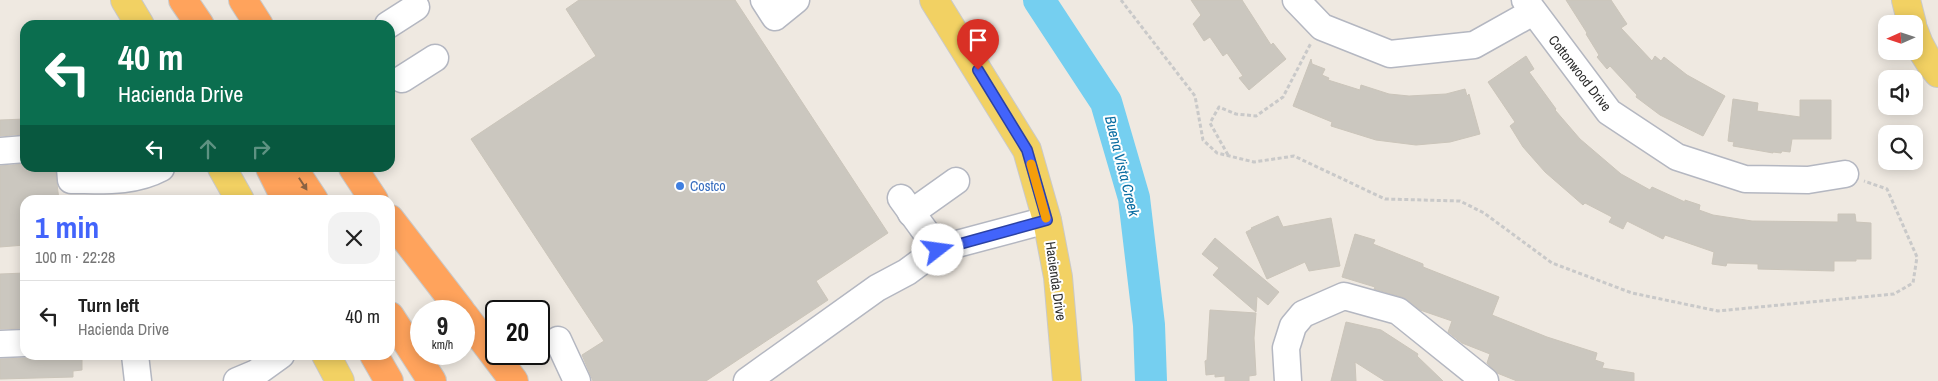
<!DOCTYPE html>
<meta charset="utf-8">
<style>
:root{--surface:#fff;--page:#f2f2f2;--text:#222;--muted:#767676;--line:#e0e0e0;--accent:#4264fb}
body{margin:0;font-family:"Archivo Narrow",sans-serif;background:var(--page);color:var(--text);height:100vh;display:flex;flex-direction:column;font-size:19px;white-space:nowrap}
*{box-sizing:border-box;margin:0}
p{font-size:16px;color:var(--muted)}
.icon{flex:none;width:28px;height:28px;fill:none;stroke:currentColor;stroke-width:2;stroke-linecap:round;stroke-linejoin:round}
.map{position:relative;flex:1;overflow:hidden}
.side{position:absolute;left:20px;top:195px;width:375px;height:165px;display:flex;flex-direction:column;background:var(--surface);border-radius:15px;box-shadow:0 2px 12px #0003}
.side>*{flex:none}
.top-card{position:absolute;left:20px;top:20px;width:375px;height:152px;border-radius:15px;box-shadow:0 2px 12px #0003;background:#0b6e4f;color:#fff;overflow:hidden}
.needle{width:32px;rotate:267deg}
.tools{position:absolute;left:1878px;top:15px;display:grid;gap:10px}
.tools a{display:grid;place-items:center;width:45px;height:45px;border-radius:10px;background:var(--surface);box-shadow:0 2px 12px #0003;font-size:25px}
.speed{position:absolute;left:410px;top:300px;display:flex;gap:10px;font-size:25px;font-weight:700;text-align:center}
.speed>*{display:grid;place-content:center;width:65px;height:65px;border-radius:50%;background:var(--surface);box-shadow:0 2px 12px #0003;line-height:1}
.speed small{font-size:12px;font-weight:400}
.speed .limit{border:2px solid #111;border-radius:8px;background:#fff;color:#111}
.pin{position:absolute;display:grid;place-items:center;width:42px;height:42px;color:#fff;margin:-51px -21px;border-radius:50% 50% 50% 0;rotate:-45deg;box-shadow:0 0 5px #0007}
.pin .icon{rotate:45deg}
.me{position:absolute;width:55px;margin:-28px;rotate:75deg;stroke-linejoin:round;filter:drop-shadow(0 0 4px #0008)}
.turn{display:flex;align-items:center;gap:18px;height:105px;padding:0 15px;font-size:22px}
.turn .icon{width:65px;height:65px;stroke-width:2.5}
.turn b{display:block;font-size:35px;line-height:42px}
.lanes{display:flex;align-items:center;height:48px;padding:0 15px;background:#0003;justify-content:center;gap:25px;direction:ltr}
.lanes .off{opacity:.35}
.round{display:grid;place-items:center;flex:none;width:52px;height:52px;border-radius:15px;background:var(--page)}
.overview{display:flex;align-items:center;justify-content:space-between;height:85px;padding:0 15px}
h1{font-size:30px;font-weight:800;line-height:38px;color:var(--accent)}
ul{padding:0;list-style:none}
li{display:flex;align-items:center;gap:15px;height:70px;padding:0 15px;border-top:1px solid var(--line)}
li div{flex:1}
li b{display:block;font-size:19px}
li em{font-style:normal}
.map>svg:first-child{display:block}
.lines{fill:none;stroke-linecap:round;stroke-linejoin:round}
.river{stroke:#75cff0;stroke-width:32}
.building{fill:#cbc7bf;stroke:#cbc5ba}
.minor-casing{stroke:#b4b7c1;stroke-width:29}
.major-casing{stroke:#c9c9c9;stroke-width:30}
.highway-casing{stroke:#c9c9c9;stroke-width:30}
.path{stroke:#c9c9c9;stroke-width:3;stroke-dasharray:4 2.5;stroke-linecap:butt}
.minor{stroke:#fff;stroke-width:26}
.major{stroke:#f2d163;stroke-width:28}
.highway{stroke:#ffa35c;stroke-width:28}
.oneway{fill:#8c6343}
.route-casing{stroke:#2b41a3;stroke-width:12}
.route{stroke:#4264fb;stroke-width:9}
.slow{stroke:#f59e0b;stroke-width:9}
.shop-dot{fill:#3f7fe0;stroke:#fff;stroke-width:2}
.labels{text-anchor:middle;stroke-width:4;stroke-linejoin:round;paint-order:stroke}
.street-label{font-size:14px;fill:#2e2e2e;stroke:#fff}
.shop-label{font-size:14px;fill:#366cbe;stroke:#fff;text-anchor:start}
.water-label{font-size:15px;font-style:italic;fill:#0d6fa3;stroke:#fff}
</style>
<div class="map">
<svg width="1938" height="381" viewBox="0 0 1938 381">
<rect width="100%" height="100%" fill="#efe9e1"/>
<g class="lines">
<polyline class="river" points="1039,0 1106,102 1134,198 1149,325 1151,381"/>
</g>
<g class="building">
<polygon points="579,0 735,0 888,233 816,281 828,300 706,381 593,381 582,355 604,341 471,139 596,56 566,9"/>
<polygon points="1191,0 1242,0 1271,45 1273,43 1286,59 1249,90 1239,78 1243,76 1227,53 1223,56 1210,37 1204,41 1193,24 1201,15"/>
<polygon points="1566,0 1611,0 1627,24 1621,28 1652,61 1655,56 1661,61 1664,57 1687,75 1725,96 1703,136 1660,115 1636,97 1637,95 1610,66 1607,69 1597,57 1599,55 1586,34 1587,33"/>
<polygon points="1526,56 1534,69 1529,72 1556,109 1555,110 1580,139 1621,174 1650,190 1652,187 1685,202 1685,200 1700,205 1699,210 1713,215 1752,221 1838,222 1838,214 1855,214 1856,222 1871,223 1871,259 1856,259 1856,261 1834,261 1834,271 1758,269 1758,264 1727,263 1726,266 1712,264 1714,252 1665,235 1663,239 1627,221 1623,229 1609,222 1612,217 1585,203 1583,205 1545,172 1523,147 1510,126 1515,122 1488,82"/>
<polygon points="1311,59 1312,64 1325,69 1322,75 1329,78 1328,80 1360,90 1361,85 1389,94 1409,96 1446,94 1465,89 1467,96 1469,94 1480,134 1450,142 1416,145 1376,140 1331,126 1332,122 1293,106"/>
<polygon points="1733,99 1758,103 1757,111 1800,117 1800,100 1831,100 1831,139 1792,139 1790,152 1782,151 1781,153 1773,152 1773,153 1733,146 1734,142 1728,141"/>
<polygon points="25,119 25,134 0,136 0,120"/>
<polygon points="25,164 25,168 55,168 59,200 25,200 25,245 0,247 0,166"/>
<polygon points="1278,216 1283,227 1331,218 1340,266 1309,271 1305,262 1267,279 1246,232 1252,229 1251,228"/>
<polygon points="1355,234 1375,240 1373,244 1423,264 1423,267 1499,297 1492,315 1547,337 1597,353 1595,360 1604,363 1602,368 1634,373 1634,381 1517,381 1497,373 1487,363 1490,354 1462,343 1448,332 1452,321 1420,310 1402,297 1374,289 1375,287 1342,277"/>
<polygon points="1215,238 1279,292 1268,305 1257,296 1256,312 1213,275 1219,268 1202,254"/>
<polygon points="25,273 25,328 0,329 0,274"/>
<polygon points="1210,310 1256,313 1254,338 1256,375 1249,376 1249,381 1225,381 1225,376 1215,377 1215,374 1206,375 1205,361 1207,360"/>
<polygon points="1346,322 1381,330 1418,354 1417,356 1443,381 1385,381 1355,362 1356,381 1331,381"/>
<polygon points="34,355 82,355 82,370 73,371 73,377 0,379 0,359 26,358"/>
</g>
<g class="lines">
<defs>
<g id="minor">
<polyline points="764,0 775,17 796,0"/>
<polyline points="1296,0 1322,27 1390,54 1474,45 1533,12"/>
<polyline points="1525,0 1609,112 1677,157 1745,179 1808,180 1845,174"/>
<polyline points="388,25 416,7"/>
<polyline points="402,79 435,58"/>
<polyline points="0,151 25,149"/>
<path d="M70,168L71,180C102,180 133,183 161,168"/>
<polyline points="901,198 938,249"/>
<polyline points="911,213 956,181"/>
<polyline points="558,340 577,381"/>
<polyline points="0,344 25,343"/>
<polyline points="135,355 138,381"/>
<polyline points="237,381 256,373 281,355"/>
<polyline points="747,381 877,288 907,272 938,249 1047,220"/>
<polyline points="1288,381 1286,348 1293,326 1303,314 1344,296 1398,311 1485,381"/>
</g>
<g id="major">
<polyline points="125,0 140,25"/>
<polyline points="934,0 1027,150 1047,220 1058,277 1067,381"/>
<polyline points="1906,0 1912,24"/>
<path d="M1914,31C1919,47 1927,60 1938,73"/>
<polyline points="222,168 240,200"/>
<polyline points="326,355 340,381"/>
</g>
<g id="highway">
<polyline points="183,0 200,25"/>
<polyline points="243,0 259,25"/>
<polyline points="270,168 286,200"/>
<polyline points="293,168 314,200"/>
<polyline points="353,168 374,200"/>
<polyline points="390,219 461,311"/>
<polyline points="464,315 514,381"/>
<polyline points="390,316 432,381"/>
<polyline points="374,355 389,381"/>
</g>
</defs>
<use href="#minor" class="minor-casing"/>
<use href="#major" class="major-casing"/>
<use href="#highway" class="highway-casing"/>
<g class="path">
<polyline points="1121,0 1195,96 1203,140 1217,153 1254,162 1294,156 1385,199 1460,201 1484,213 1552,263 1632,293 1718,311 1894,294 1913,283 1917,257 1887,189 1864,181"/>
<polyline points="1228,155 1210,123 1219,107 1236,114 1256,116 1283,97 1311,43"/>
</g>
<use href="#minor" class="minor"/>
<use href="#major" class="major"/>
<use href="#highway" class="highway"/>
</g>
<defs><path id="oneway-solid" d="M-6-.8H1V-3.2L6.5 0L1 3.2V.8H-6Z" transform="scale(1.25)"/></defs>
<use class="oneway" href="#oneway-solid" transform="translate(303 184) rotate(57)"/>
<g class="lines">
<defs>
<polyline id="route" points="938,250 1047,220 1027,150 978,70"/>
</defs>
<use href="#route" class="route-casing"/>
<use href="#route" class="route"/>
<polyline class="slow" points="1031,164 1046,218"/>
</g>
<circle class="shop-dot" cx="680" cy="186" r="5"/>
<g class="labels">
<g class="street-label">
<text transform="translate(1580 73) rotate(52)" y="5">Cottonwood Drive</text>
<text transform="translate(1056 281) rotate(82)" y="5">Hacienda Drive</text>
</g>
<g class="shop-label">
<text x="690" y="191">Costco</text>
</g>
<g class="water-label">
<text transform="translate(1122 166) rotate(76)" y="5">Buena Vista Creek</text>
</g>
</g>
</svg>
<div class="tools">
<a><svg class="needle" viewBox="-14 -14 28 28"><path d="M0-13l5 13h-10z" fill="#e53935"/><path d="M0 13l5-13h-10z" fill="#767676"/></svg></a>
<a><svg class="icon" aria-label="sound" viewBox="0 0 24 24"><path d="M4 9h4l5-4v14l-5-4H4zM17 9q2 3 0 6"/></svg></a>
<a><svg class="icon" aria-label="search" viewBox="0 0 24 24"><circle cx="10" cy="10" r="6"/><path d="M15 15l6 6"/></svg></a>
</div>
<div class="speed"><div>9<small>km/h</small></div><div class="limit">20</div></div>
<div class="pin" style="left:978px;top:70px;background:#d93025"><svg class="icon" aria-label="arrive" viewBox="0 0 24 24"><path d="M6 21V4h12l-3 4 3 4H6"/></svg></div>
<svg class="me" style="left:938px;top:250px" viewBox="-20 -20 40 40"><circle r="19" fill="#fff"/><path d="M0-13L10 11 0 6-10 11z" fill="#4264fb"/></svg>
<div class="top-card">
<div class="turn"><svg class="icon" aria-label="left" viewBox="0 0 24 24"><path d="M17 20v-9H6M10 6l-5 5 5 5"/></svg><div><b>40 m</b>Hacienda Drive</div></div>
<div class="lanes"><svg class="icon" aria-label="left" viewBox="0 0 24 24"><path d="M17 20v-9H6M10 6l-5 5 5 5"/></svg><svg class="icon off" aria-label="ahead" viewBox="0 0 24 24"><path d="M12 20V5M6 11l6-6 6 6"/></svg><svg class="icon off" aria-label="right" viewBox="0 0 24 24"><path d="M7 20v-9h11M14 6l5 5-5 5"/></svg></div>
</div>
<section class="side">
<div class="overview"><div><h1>1 min</h1><p>100 m · 22:28</p></div><a class="round"><svg class="icon" aria-label="close" viewBox="0 0 24 24"><path d="M6 6l12 12M18 6L6 18"/></svg></a></div>
<ul>
<li><svg class="icon" aria-label="left" viewBox="0 0 24 24"><path d="M17 20v-9H6M10 6l-5 5 5 5"/></svg><div><b>Turn left</b><p>Hacienda Drive</p></div><em>40 m</em></li>
</ul>
</section>
</div>
